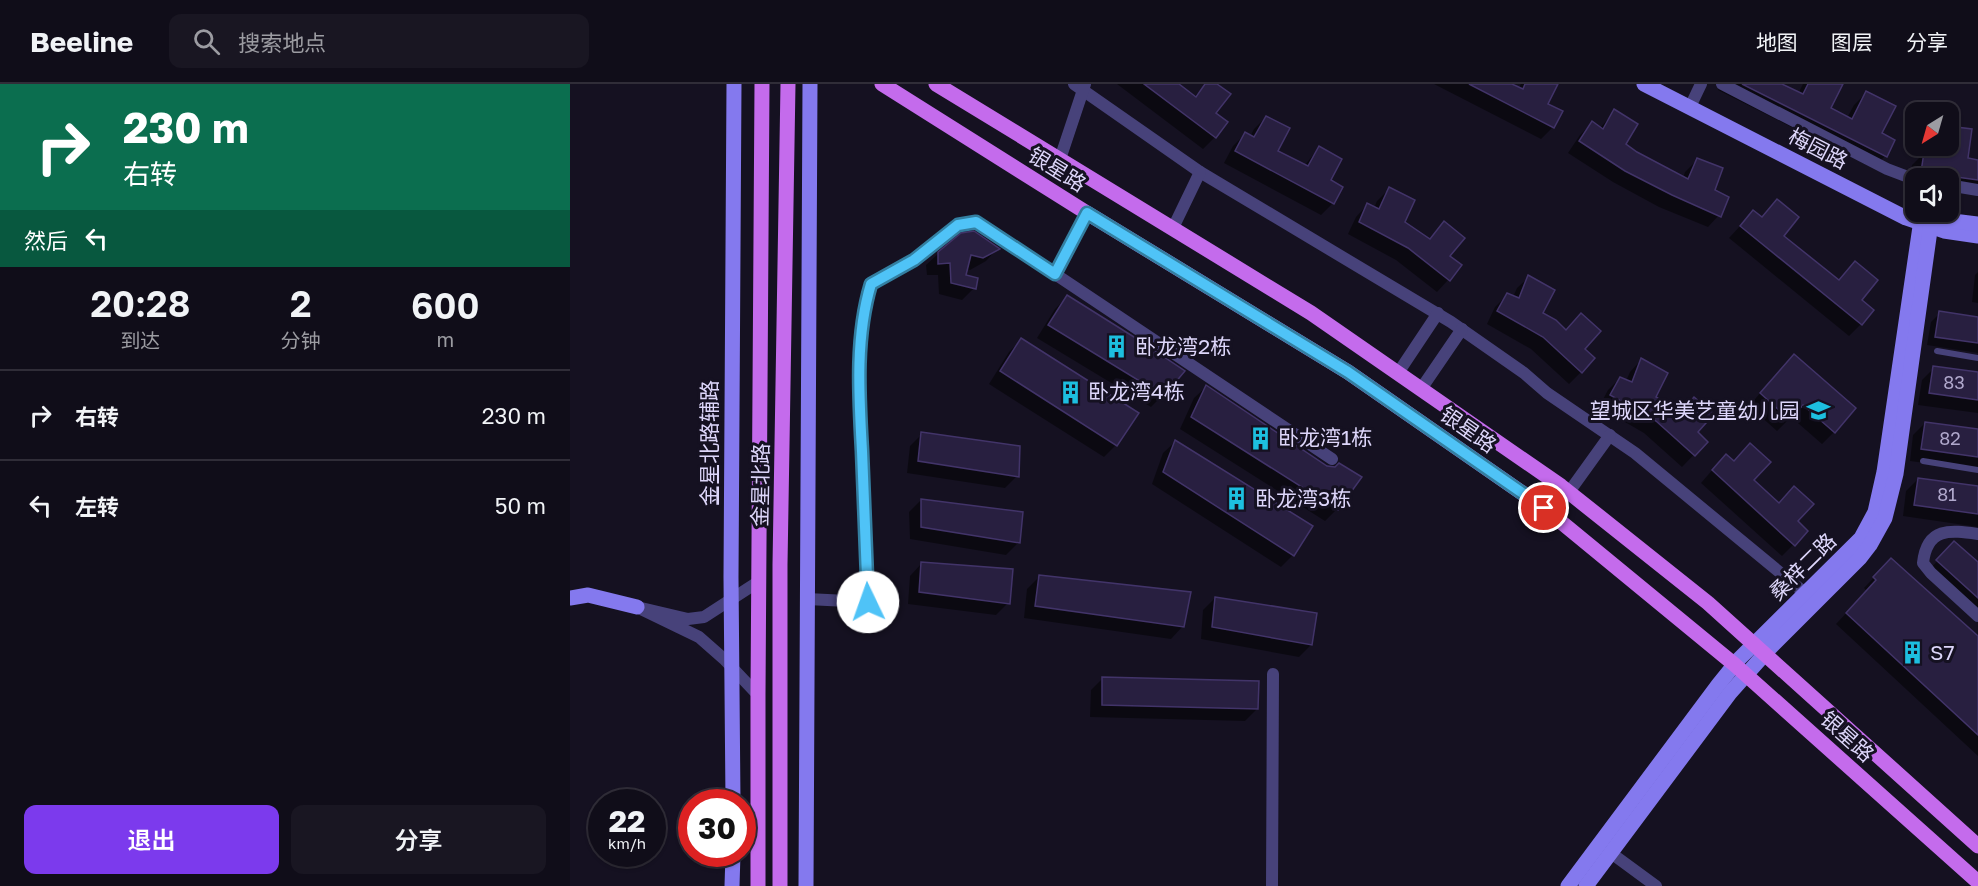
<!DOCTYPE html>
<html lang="zh">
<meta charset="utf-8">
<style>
:root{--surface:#100d19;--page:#191622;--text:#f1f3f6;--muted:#9c9ca2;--line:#302d38;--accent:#7c3aed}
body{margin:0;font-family:"Golos Text","Noto Sans SC",sans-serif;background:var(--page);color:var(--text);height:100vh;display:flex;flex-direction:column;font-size:22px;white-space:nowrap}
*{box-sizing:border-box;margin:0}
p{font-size:20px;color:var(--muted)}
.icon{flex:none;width:33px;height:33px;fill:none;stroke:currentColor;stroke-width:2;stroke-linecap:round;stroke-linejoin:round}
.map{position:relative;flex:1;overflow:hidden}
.side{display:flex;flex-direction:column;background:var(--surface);width:570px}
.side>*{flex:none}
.guide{background:#0b6e4f;color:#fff;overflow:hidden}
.needle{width:39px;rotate:217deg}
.fabs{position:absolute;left:1335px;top:18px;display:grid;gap:12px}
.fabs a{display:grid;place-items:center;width:54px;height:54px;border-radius:12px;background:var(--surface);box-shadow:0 2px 4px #0004,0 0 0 2px var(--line);font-size:30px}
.speed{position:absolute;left:18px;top:705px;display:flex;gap:12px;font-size:30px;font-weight:700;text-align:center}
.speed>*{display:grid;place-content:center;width:78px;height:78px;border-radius:50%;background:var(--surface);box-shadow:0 2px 4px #0004,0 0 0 2px var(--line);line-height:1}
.speed small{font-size:15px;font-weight:400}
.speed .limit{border:9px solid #d22;background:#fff;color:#111}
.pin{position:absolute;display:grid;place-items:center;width:51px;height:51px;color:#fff;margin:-26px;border:3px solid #fff;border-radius:50%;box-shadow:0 2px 6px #0007}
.me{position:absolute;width:66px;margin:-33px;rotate:357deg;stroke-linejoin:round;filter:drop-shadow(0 0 4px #0008)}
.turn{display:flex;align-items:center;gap:21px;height:126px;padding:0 24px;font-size:27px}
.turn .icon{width:78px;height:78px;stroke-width:2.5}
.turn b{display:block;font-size:42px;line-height:51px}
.then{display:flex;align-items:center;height:57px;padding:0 24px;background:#0003;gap:12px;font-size:22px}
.eta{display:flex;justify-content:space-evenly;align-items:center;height:102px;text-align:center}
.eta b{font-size:36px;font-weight:600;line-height:42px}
.button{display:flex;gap:12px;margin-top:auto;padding:12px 24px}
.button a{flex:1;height:69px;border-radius:12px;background:var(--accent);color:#fff;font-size:24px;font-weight:600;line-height:69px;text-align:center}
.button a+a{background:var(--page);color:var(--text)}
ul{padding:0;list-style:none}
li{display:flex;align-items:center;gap:18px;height:90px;padding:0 24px;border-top:2px solid var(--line)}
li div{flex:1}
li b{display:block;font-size:22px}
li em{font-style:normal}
header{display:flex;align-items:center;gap:36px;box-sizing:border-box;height:84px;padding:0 30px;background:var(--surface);border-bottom:2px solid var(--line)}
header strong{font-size:28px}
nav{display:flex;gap:33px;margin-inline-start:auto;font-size:21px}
.search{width:420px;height:54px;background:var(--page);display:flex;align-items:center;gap:15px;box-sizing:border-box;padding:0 21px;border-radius:12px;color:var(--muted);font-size:22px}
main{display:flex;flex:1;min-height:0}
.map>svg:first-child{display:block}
.shadow{fill:#0007}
.building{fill:#281f40;stroke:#423469;stroke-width:1.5}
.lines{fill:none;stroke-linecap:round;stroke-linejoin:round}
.lane{stroke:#47427a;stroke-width:6}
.street{stroke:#47427a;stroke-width:12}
.secondary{stroke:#8479ee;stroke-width:15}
.primary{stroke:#c46bec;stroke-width:15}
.route-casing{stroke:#337fa1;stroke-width:15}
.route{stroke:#4fc3f7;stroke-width:10}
.labels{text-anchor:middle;stroke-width:6;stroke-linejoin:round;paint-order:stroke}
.number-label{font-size:18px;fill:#b0a8cc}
.street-label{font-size:21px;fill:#ddd6fa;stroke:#151121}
.poi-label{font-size:21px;fill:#ddd6fa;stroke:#151121;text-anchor:start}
</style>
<header>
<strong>Beeline</strong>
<div class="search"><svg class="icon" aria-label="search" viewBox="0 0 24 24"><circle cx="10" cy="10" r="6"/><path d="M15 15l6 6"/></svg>搜索地点</div>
<nav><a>地图</a><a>图层</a><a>分享</a></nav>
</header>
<main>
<section class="side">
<div class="guide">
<div class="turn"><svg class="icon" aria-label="right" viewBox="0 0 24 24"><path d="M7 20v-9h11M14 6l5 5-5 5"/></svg><div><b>230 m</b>右转</div></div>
<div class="then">然后<svg class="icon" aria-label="left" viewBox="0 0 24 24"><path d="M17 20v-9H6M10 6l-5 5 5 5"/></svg></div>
</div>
<div class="eta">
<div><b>20:28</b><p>到达</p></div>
<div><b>2</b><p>分钟</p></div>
<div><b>600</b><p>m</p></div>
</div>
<ul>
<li><svg class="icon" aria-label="right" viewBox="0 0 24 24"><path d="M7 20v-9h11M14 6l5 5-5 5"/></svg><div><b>右转</b></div><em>230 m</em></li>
<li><svg class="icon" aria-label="left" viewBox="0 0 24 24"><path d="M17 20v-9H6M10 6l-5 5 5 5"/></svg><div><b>左转</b></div><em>50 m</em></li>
</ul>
<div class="button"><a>退出</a><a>分享</a></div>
</section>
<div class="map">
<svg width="1408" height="802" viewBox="0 0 1408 802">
<rect width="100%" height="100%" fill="#151121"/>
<g class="shadow">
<polygon points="547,0 606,0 624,13 636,0 644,0 645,53 633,65"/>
<polygon points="864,0 939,0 948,5 951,0 987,0 976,20 983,43 971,55"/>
<polygon points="1151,0 1209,0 1228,10 1233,0 1271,0 1259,25 1277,34 1284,21 1296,9 1315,72 1303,84 1148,6"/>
<polygon points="1045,27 1054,61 1113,94 1115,88 1127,76 1143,107 1150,130 1138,143 1089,123 1043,98 998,69 1010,51 1022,39 1030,44"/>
<polygon points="696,33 706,67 734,82 749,64 763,119 751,131 654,79 663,62 675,50 680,53 684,45"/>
<polygon points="1359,62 1378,62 1396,76 1408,77 1408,109 1378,105 1378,94 1346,94 1340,100 1342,81 1354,69 1358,70"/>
<polygon points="819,105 833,139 858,156 874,139 878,173 878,196 867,208 826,176 778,150 786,133 797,121 804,124 807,117"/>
<polygon points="1207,117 1212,152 1268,197 1285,179 1291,240 1279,252 1159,154 1183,128 1191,134"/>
<polygon points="427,165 416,177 400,186 396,185 394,192 404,204 392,216 369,210 368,191 357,191 356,181 369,169"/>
<polygon points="1408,188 1408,219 1402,218 1405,191"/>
<polygon points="959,193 971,230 1013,265 1011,288 999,300 961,265 917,240 925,223 937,211 943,213 947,204"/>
<polygon points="497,213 593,311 581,323 467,254 485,225"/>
<polygon points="1370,229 1408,234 1408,269 1357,261 1361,238"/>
<polygon points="451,256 546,361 534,373 419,300 439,268"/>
<polygon points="1071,276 1084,313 1136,358 1112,383 1074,349 1029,323 1038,306 1050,294 1056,297 1060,288"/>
<polygon points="1212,284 1264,348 1252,360 1221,333 1207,347 1179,322"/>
<polygon points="1364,284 1408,290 1408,329 1348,321 1352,296"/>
<polygon points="636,303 757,383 790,393 767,425 755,437 610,345 624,314"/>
<polygon points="1355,339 1408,347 1408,386 1340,377 1343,351"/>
<polygon points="352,350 447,392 435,404 337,389 340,362"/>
<polygon points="605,358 723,471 711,483 582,400 593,369"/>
<polygon points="1163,379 1226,437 1224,460 1212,472 1131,399 1144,384"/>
<polygon points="1348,395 1408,404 1408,443 1333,432 1336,407"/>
<polygon points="351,416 448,459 436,471 340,455 339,428"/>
<polygon points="1384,459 1408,480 1408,531 1359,486"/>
<polygon points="1321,476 1408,556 1408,672 1266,540 1297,507 1294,504"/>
<polygon points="352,479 438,519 426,531 338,520 340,492"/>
<polygon points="469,493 613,542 601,555 454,534 457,505"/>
<polygon points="645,514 741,561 729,573 631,555 633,526"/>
<polygon points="533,594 687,625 675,637 520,633 521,606"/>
</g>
<g class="building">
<polygon points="574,0 609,0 626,13 635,0 647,0 661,10 646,29 658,38 646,54"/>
<polygon points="899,0 942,0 953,5 955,0 988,0 978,20 993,27 984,44"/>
<polygon points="1172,0 1212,0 1233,10 1238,0 1273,0 1261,24 1282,35 1296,7 1326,22 1312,49 1325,56 1317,73"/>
<polygon points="1044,25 1068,40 1056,60 1067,68 1118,95 1127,74 1153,84 1145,106 1159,113 1151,133 1102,111 1055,87 1009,57 1022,37 1033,45"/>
<polygon points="696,32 720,44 708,67 738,82 749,62 772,75 761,96 773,103 764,120 665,67 675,48 684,53"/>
<polygon points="1378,42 1402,45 1398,74 1408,76 1408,96 1351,88 1354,68 1368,69 1369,62 1378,62"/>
<polygon points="819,103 845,116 835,138 860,155 874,137 895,154 880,172 892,181 880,197 838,164 789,138 797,119 809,125"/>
<polygon points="1207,115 1229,133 1214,152 1269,196 1285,177 1308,196 1292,216 1304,226 1292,241 1170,142 1183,126 1192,133"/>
<polygon points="404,147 430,165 413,174 401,171 396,191 408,194 406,205 381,199 380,179 368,180 368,168 391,149"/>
<polygon points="958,191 985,206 973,229 986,236 996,246 1011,229 1031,247 1015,265 1025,274 1012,289 973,253 927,227 937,209 949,214"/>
<polygon points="497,211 564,253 615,287 594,312 478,241"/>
<polygon points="1369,227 1408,233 1408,259 1365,253"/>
<polygon points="451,254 569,329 547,362 430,287"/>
<polygon points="1224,270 1286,324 1265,349 1233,321 1220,336 1190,309"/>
<polygon points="1071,274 1098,289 1086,313 1099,320 1109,330 1124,313 1144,330 1128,348 1138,358 1125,372 1086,337 1040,311 1050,293 1062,298"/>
<polygon points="1363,282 1408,288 1408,316 1359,309"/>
<polygon points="636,301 757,382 765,383 769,379 792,393 768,426 621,333"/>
<polygon points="1355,338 1408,345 1408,373 1351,365"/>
<polygon points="351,348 450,362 449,393 348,377"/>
<polygon points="605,356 743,442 724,472 593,388"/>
<polygon points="1180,359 1201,378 1184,396 1209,419 1224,402 1244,420 1228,437 1238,447 1225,462 1142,386 1156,370 1164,377"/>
<polygon points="1348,394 1408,402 1408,430 1344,421"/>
<polygon points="351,415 453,428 450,459 351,443"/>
<polygon points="1384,457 1408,478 1408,514 1366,476"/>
<polygon points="1321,474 1408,552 1408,651 1276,529 1306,496 1303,493"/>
<polygon points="351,478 443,485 440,520 349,508"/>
<polygon points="469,491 621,508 614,543 465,522"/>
<polygon points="645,513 747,529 742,561 642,543"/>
<polygon points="532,593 689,597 688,625 532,621"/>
</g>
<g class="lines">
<g class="lane">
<polyline points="1367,267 1408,274"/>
<polyline points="1353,377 1408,386"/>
</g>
<g class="street">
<polyline points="504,0 630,88 881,238 954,289 977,309 1065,369 1236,510"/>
<polyline points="1152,0 1317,85 1346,96"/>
<polyline points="1120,23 1131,0"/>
<polyline points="490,75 515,0"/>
<polyline points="1378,101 1408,106"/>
<polyline points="603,144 630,88"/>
<polyline points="485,190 762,375"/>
<polyline points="828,289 868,229"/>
<polyline points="851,305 892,245"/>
<polyline points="999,408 1040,351"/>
<path d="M1408,450C1380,446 1357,443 1353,479L1361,489L1408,532"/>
<path d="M237,515L298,518C296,469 294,421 292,372C289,315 284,255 301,200L344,176L388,141L406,138L485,190L517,129"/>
<polyline points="188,611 154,575 129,553 67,523 118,535 134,533 188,498"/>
<polyline points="1041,769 1086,802"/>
<polyline points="702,802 703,590"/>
</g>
<g class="secondary">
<polyline points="1074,0 1336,134 1374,147 1408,152"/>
<polyline points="1355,130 1375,136 1408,140"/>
<polyline points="0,514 18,511 67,523"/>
<polyline points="163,718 161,493 164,0"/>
<polyline points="162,802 163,770"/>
<polyline points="236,802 240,0"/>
<polyline points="998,802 1148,601 1169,575 1291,454 1305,428 1314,388 1352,129"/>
<polyline points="1016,802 1160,609 1200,564 1290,474 1300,461 1315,434 1326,390 1362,132"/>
</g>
<g class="primary">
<polyline points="312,0 517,129 778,288 974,424 1165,581 1408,798"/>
<polyline points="366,0 741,229 991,402 1138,519 1408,762"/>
<polyline points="188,802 188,611 192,0"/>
<polyline points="210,802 210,481 218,0"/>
</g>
</g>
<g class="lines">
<defs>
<path id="route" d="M298,518C296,468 294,418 292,367C289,312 285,253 301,200L344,176L388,141L406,138L485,190L517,129L778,288L974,424"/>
</defs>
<use href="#route" class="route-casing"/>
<use href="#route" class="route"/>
</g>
<defs>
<symbol id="building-bare" viewBox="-9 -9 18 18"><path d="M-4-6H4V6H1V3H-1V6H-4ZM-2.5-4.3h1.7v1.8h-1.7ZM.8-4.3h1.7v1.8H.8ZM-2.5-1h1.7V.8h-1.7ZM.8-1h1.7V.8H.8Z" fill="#1dbfdf" stroke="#151121" stroke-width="2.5" paint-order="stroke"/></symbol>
<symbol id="school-bare" viewBox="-9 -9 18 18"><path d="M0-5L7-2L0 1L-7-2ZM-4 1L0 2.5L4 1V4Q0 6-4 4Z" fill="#1dbfdf" stroke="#151121" stroke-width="2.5" paint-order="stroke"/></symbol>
</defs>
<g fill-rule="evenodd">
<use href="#building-bare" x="530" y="246" width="33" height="33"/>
<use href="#building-bare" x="484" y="292" width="33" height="33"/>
<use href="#school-bare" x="1232" y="310" width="33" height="33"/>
<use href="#building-bare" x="674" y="338" width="33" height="33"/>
<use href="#building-bare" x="650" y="398" width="33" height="33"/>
<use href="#building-bare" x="1326" y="552" width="33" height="33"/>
</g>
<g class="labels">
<g class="number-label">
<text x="1384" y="305">83</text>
<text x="1380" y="361">82</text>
<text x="1377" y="417">81</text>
</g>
<g class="street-label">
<text transform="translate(1248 65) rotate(27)" y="7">梅园路</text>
<text transform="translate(487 86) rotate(32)" y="7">银星路</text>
<text transform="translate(898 346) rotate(35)" y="7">银星路</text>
<text transform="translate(140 359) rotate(-90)" y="7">金星北路辅路</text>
<text transform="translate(191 401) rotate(-89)" y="7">金星北路</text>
<text transform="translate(1233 483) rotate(-45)" y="7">桑梓二路</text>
<text transform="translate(1277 653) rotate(42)" y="7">银星路</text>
</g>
<g class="poi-label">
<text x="565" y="270">卧龙湾2栋</text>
<text x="518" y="315">卧龙湾4栋</text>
<text x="1230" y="334" text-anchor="end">望城区华美艺童幼儿园</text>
<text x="708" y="361">卧龙湾1栋</text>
<text x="685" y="422">卧龙湾3栋</text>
<text x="1360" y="576">S7</text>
</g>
</g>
</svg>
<div class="fabs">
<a><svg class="needle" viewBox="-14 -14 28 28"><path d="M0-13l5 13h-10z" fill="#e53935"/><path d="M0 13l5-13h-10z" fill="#9c9ca2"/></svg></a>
<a><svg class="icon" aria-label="sound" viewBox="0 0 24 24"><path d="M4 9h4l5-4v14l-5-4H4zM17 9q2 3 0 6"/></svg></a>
</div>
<div class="speed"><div>22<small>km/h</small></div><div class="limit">30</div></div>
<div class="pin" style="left:974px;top:424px;background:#d93025"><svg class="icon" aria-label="arrive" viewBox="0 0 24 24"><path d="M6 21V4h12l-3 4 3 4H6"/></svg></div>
<svg class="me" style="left:298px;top:518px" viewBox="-20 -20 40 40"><circle r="19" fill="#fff"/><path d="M0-13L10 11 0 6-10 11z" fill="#4fc3f7"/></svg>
</div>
</main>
